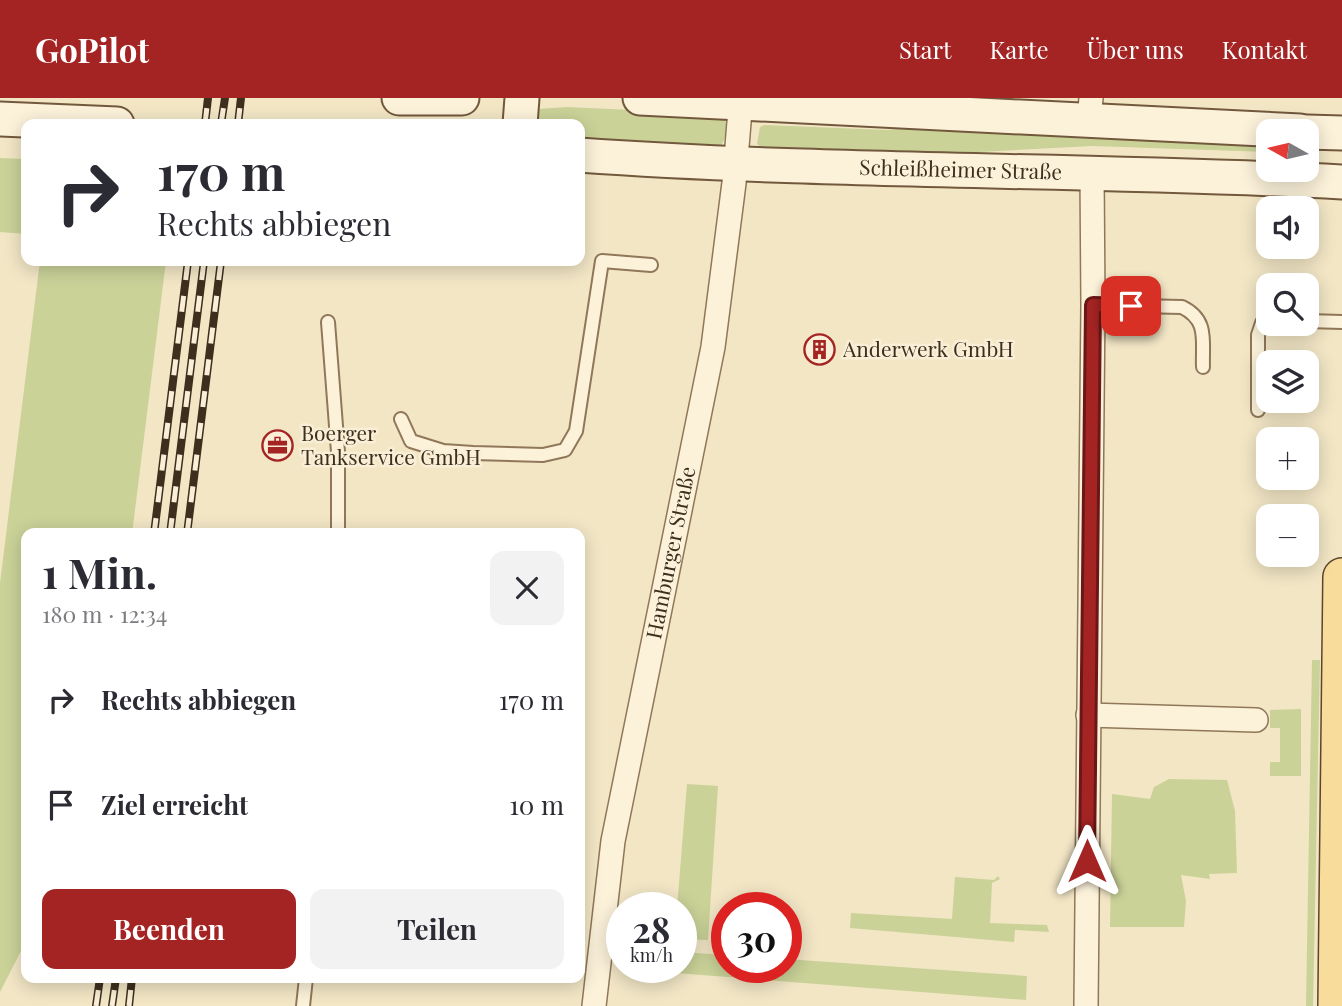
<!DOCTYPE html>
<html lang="de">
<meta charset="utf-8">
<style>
:root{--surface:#fff;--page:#f2f2f3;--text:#2b2b33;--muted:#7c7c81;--accent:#a42423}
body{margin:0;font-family:"Playfair Display",serif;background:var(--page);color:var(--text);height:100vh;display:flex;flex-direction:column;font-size:26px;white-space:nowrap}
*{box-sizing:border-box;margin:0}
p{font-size:23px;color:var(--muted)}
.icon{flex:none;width:38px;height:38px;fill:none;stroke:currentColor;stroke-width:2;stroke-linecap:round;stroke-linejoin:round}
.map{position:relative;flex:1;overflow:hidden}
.drawer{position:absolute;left:21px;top:430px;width:564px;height:455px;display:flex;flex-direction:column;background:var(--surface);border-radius:14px;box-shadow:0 4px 18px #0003}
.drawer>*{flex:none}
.hud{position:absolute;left:21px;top:21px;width:564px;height:147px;border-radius:14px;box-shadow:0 4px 18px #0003;background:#fff;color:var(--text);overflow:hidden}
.needle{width:46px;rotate:278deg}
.buttons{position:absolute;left:1256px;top:21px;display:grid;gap:14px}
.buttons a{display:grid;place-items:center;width:63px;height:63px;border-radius:14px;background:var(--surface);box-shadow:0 4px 18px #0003;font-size:35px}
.speed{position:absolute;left:606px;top:794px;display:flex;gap:14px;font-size:35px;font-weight:700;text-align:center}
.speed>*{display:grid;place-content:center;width:91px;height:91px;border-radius:50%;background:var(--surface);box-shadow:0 4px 18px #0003;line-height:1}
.speed small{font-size:18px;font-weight:400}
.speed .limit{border:10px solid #d22;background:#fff;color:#111}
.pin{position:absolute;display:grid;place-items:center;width:60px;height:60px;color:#fff;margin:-30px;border-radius:14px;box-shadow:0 4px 10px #0006}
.me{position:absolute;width:77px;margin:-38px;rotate:0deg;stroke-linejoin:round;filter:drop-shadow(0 0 5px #0008)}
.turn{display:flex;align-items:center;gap:24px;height:147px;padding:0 21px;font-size:32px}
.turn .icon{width:91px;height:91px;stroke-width:2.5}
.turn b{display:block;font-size:49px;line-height:60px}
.round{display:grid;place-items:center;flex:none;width:74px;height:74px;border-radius:14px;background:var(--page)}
.headline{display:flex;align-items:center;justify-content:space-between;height:119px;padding:0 21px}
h1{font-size:42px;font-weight:700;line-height:52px}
.action{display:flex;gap:14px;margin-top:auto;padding:14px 21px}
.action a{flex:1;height:80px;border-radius:14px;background:var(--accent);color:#fff;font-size:28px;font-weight:700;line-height:80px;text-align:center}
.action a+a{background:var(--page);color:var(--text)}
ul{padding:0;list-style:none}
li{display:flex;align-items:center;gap:21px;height:105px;padding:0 21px}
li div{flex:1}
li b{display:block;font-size:26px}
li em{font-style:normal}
header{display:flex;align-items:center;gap:42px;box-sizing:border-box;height:98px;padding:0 35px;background:var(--accent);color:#fff}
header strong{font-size:33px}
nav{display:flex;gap:38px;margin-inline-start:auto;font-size:24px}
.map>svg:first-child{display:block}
.green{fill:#cad298}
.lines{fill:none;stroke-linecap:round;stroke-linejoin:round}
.service-casing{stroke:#907759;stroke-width:16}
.minor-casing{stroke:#907759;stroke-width:26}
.secondary-casing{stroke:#72583c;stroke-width:37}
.primary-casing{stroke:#5d442d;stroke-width:40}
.service{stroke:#fcf2da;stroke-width:12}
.minor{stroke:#fcf2da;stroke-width:23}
.secondary{stroke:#fcf2da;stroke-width:33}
.primary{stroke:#f8dc9b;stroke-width:37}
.rail-casing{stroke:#3e2e1e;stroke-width:8}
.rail{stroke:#f9efd6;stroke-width:5;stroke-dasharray:16;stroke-linecap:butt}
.route-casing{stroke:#6b1717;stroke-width:18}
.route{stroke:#a42423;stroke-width:12}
.labels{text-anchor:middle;stroke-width:5;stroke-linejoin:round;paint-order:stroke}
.street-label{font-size:21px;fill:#3e2e1e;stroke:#f9efd6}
.poi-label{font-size:21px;fill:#3e2e1e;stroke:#f9efd6;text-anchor:start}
</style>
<header>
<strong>GoPilot</strong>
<nav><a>Start</a><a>Karte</a><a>Über uns</a><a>Kontakt</a></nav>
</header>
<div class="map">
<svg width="1342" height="908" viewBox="0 0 1342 908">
<rect width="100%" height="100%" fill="#f2e6c5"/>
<g class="green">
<path d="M567,9L718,16L723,18C730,29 726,39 720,50L579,43V26H531V14L539,11Z"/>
<polygon points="764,27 887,32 931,28 1269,43 1269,54 1092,48 902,58 763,51 757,46 760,29"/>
<polygon points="0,60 26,61 26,136 0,134"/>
<polygon points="40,163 166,163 132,436 26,436 26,843 0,894 0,485"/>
<polygon points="1312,562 1320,562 1313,908 1306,908"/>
<polygon points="1301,611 1301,678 1270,678 1270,664 1280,664 1280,630 1270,630 1270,612"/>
<polygon points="1169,681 1227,682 1235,713 1237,775 1209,776 1210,781 1181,777 1186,803 1184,829 1110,829 1112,696 1150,701 1154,689"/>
<polygon points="687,686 718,688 708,842 681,841 681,810 677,810"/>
<polygon points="998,778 1000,781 992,785 990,825 1047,827 1049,834 1015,832 1014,844 850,830 851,815 952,821 955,779 994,782"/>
<polygon points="681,854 726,857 726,870 786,870 786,861 1027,878 1026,902 663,874 664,870 681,870"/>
</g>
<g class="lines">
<defs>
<g id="service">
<path d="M1093,207L1182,209C1209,222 1202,243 1203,269"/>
<polyline points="1307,223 1342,224"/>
<polyline points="328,224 338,354 338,436"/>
<polyline points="1258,312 1258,237 1262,225 1269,223"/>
<polyline points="401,321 411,343 443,353 473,355 543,357 565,352 576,333 602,163 651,167"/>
<polyline points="303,908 306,880"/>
</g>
<g id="minor">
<polyline points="1089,23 1091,0"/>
<polyline points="1088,617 1256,622"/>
<path id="s1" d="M594,908L613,743L713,249L734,85L741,0"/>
<polyline points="1086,908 1093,207 1092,74"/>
</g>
<g id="secondary">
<polyline points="399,0 462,0"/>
<polyline points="640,0 1300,33"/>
<polyline points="0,21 117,26"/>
<polyline points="520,26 522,0"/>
<polyline points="1307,34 1342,35"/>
<path id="s2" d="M579,57C833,75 1088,71 1342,84"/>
</g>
<polyline id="primary" points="1337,908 1342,479"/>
</defs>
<use href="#service" class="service-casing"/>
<use href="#minor" class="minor-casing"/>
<use href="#secondary" class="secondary-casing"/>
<use href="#primary" class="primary-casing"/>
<use href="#service" class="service"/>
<use href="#minor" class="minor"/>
<use href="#secondary" class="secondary"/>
<use href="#primary" class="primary"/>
<defs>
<g id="rail">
<polyline points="205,26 208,0"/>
<polyline points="221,26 225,0"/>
<polyline points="238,26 241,0"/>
<polyline points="154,436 188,163"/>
<polyline points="170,436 204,163"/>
<polyline points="187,436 221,163"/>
<polyline points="96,908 100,880"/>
<polyline points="112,908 116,880"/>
<polyline points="129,908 132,880"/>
</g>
</defs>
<use href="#rail" class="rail-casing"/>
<use href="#rail" class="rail"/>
</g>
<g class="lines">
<defs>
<polyline id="route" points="1087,763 1093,207 1131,208"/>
</defs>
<use href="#route" class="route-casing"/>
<use href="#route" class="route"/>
</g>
<defs>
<symbol id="building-ring" viewBox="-11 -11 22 22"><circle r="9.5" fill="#f9efd6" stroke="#a42423" stroke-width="1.5"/><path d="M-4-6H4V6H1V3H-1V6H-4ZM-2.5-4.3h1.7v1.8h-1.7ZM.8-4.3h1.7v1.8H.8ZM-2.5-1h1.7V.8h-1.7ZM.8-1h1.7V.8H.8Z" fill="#a42423"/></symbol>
<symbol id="office-ring" viewBox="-11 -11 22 22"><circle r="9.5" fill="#f9efd6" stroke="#a42423" stroke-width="1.5"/><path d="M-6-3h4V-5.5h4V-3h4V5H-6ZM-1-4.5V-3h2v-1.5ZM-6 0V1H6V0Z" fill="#a42423"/></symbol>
</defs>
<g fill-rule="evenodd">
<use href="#building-ring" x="802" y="234" width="35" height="35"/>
<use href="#office-ring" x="260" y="330" width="35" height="35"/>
</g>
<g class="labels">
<g class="street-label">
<text dy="7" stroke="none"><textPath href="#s2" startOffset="382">Schleißheimer Straße</textPath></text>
<text dy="7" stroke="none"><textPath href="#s1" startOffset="460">Hamburger Straße</textPath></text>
</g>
<g class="poi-label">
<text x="843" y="259">Anderwerk GmbH</text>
<text x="301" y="343">Boerger<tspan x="301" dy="24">Tankservice GmbH</tspan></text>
</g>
</g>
</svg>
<div class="buttons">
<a><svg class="needle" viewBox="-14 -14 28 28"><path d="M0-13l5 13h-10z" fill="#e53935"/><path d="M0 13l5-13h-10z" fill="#7c7c81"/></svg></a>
<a><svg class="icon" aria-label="sound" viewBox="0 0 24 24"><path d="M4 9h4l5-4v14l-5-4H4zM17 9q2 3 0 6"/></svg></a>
<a><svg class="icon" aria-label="search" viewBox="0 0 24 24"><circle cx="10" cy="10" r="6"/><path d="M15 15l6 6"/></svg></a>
<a><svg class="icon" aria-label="layers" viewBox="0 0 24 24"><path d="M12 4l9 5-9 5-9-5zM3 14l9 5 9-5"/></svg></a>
<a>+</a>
<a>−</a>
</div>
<div class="speed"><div>28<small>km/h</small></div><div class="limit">30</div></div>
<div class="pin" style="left:1131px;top:208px;background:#d93025"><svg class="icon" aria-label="arrive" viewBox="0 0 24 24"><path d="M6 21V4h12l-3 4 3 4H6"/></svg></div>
<svg class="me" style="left:1087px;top:763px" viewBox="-20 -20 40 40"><path d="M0-17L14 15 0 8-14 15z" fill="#a42423" stroke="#fff" stroke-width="4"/></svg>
<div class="hud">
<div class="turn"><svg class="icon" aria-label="right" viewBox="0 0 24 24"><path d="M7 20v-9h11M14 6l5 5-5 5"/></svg><div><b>170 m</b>Rechts abbiegen</div></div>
</div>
<section class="drawer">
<div class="headline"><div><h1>1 Min.</h1><p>180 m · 12:34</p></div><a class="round"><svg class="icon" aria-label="close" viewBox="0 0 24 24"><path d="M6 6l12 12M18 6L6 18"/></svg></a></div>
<ul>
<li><svg class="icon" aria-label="right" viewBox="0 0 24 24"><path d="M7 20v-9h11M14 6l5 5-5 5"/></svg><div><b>Rechts abbiegen</b></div><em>170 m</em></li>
<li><svg class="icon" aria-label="arrive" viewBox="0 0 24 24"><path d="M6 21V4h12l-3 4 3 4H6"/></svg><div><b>Ziel erreicht</b></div><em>10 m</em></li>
</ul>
<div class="action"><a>Beenden</a><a>Teilen</a></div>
</section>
</div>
